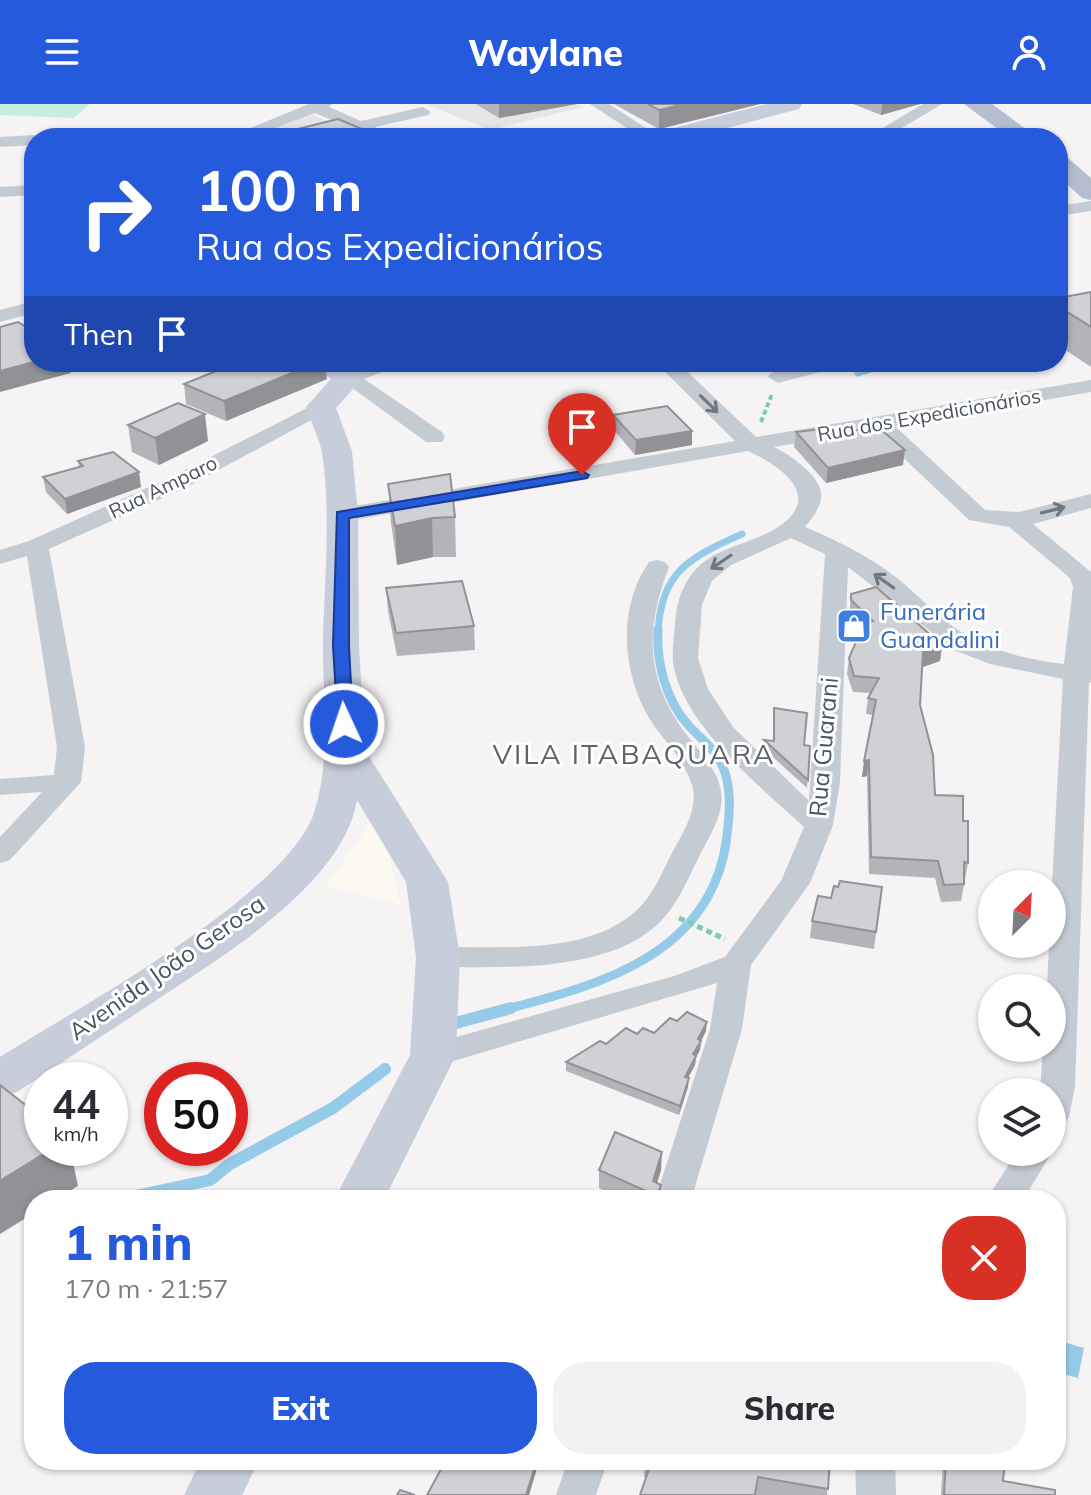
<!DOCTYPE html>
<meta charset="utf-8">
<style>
:root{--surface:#fff;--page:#f2f2f3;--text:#2b2b33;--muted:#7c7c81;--accent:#265adc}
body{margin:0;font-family:Mulish,sans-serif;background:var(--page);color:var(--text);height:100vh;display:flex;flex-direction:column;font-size:30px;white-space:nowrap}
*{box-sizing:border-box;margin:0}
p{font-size:26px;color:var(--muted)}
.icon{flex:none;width:44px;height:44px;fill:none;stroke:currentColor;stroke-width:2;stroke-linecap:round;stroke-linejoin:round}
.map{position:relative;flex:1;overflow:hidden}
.drawer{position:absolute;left:24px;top:1086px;width:1042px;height:280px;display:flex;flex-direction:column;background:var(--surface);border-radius:32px;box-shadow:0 2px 6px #0004}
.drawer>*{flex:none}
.top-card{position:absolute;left:24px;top:24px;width:1044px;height:244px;border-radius:32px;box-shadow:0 2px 6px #0004;background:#265adc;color:#fff;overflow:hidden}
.needle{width:52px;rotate:24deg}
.controls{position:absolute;left:978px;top:766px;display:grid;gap:16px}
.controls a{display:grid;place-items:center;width:88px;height:88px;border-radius:50%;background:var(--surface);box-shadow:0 2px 6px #0004;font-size:40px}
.speed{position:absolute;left:24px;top:958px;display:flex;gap:16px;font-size:40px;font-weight:700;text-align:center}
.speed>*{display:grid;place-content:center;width:104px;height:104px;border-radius:50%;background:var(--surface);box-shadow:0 2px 6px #0004;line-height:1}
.speed small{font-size:20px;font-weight:400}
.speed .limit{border:12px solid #d22;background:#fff;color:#111}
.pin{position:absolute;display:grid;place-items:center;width:68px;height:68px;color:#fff;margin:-82px -34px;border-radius:50% 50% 50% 0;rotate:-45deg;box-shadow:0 0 8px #0007}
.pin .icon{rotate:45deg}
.me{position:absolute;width:88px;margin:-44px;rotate:357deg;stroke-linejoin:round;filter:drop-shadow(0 0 6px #0008)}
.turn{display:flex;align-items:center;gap:28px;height:168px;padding:0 40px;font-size:36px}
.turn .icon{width:104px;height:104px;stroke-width:2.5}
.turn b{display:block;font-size:56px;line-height:68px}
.then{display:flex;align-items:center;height:76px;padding:0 40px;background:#0003;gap:16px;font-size:30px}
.round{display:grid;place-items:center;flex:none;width:84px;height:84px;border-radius:32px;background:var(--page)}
.headline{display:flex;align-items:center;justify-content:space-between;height:136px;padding:0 40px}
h1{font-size:48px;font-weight:800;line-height:60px;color:var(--accent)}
.button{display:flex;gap:16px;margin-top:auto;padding:16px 40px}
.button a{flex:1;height:92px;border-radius:32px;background:var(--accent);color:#fff;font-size:32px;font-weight:800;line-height:92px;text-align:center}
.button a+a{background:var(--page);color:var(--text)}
header{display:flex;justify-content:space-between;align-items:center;height:104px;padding:0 40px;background:var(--accent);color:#fff;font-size:36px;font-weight:800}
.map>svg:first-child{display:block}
.commercial{fill:#fcfaf0}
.education{fill:#e6e4e5}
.green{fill:#c5eedb}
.water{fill:#95cbe8}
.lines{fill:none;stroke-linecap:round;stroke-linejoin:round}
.stream-far2{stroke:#95cbe8;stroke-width:7}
.stream-far1{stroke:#95cbe8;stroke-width:9}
.stream{stroke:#95cbe8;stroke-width:12}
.path-far1{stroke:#7fcbb1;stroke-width:4;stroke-dasharray:5 3;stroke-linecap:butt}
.path{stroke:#7fcbb1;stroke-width:5;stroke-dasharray:6 4;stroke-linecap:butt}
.street{fill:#c5cbd3;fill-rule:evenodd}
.secondary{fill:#c7cdda;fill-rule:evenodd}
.primary{fill:#b5becf;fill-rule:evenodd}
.wall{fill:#b3b4b9}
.shaded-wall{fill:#929296}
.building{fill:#d0d1d7;stroke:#929296;stroke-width:2}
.oneway{stroke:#707782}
.route{fill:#265adc;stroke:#193a8f;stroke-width:2}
.labels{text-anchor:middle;stroke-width:6;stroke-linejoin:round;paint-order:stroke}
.far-street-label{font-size:20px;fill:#4b5360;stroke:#fff}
.shop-label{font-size:24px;fill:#366cbe;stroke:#fff;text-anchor:start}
.street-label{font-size:24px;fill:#4b5360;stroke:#fff}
.quarter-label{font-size:28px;letter-spacing:2px;fill:#5f6267;stroke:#fff}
</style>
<header><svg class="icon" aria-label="menu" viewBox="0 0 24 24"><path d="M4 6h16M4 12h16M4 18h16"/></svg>Waylane<svg class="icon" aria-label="person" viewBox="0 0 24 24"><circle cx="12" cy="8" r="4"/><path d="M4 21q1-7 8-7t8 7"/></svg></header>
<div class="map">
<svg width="1091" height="1391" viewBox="0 0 1091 1391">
<rect width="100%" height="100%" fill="#f5f3f3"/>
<polygon class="commercial" points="370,720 382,724 400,800 325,782"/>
<g class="education">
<polygon points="425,0 577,0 583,3 490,26"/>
<polygon points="314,11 352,28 329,34 248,34 299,14"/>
</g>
<polygon class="green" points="0,0 90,0 74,14 0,11"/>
<polygon class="water" points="1056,1236 1084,1244 1078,1274 1056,1268"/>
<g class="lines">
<g class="stream-far2">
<polyline points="858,269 892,258"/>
<path d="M658,527C662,466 691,453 742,430"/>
</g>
<path class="stream-far1" d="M503,906C601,881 714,850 727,731C730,708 732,680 721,659C714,644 700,634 689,622C666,597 656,558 658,525"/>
<g class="stream">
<polyline points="452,920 511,904"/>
<polyline points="126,1094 210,1076 230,1060 333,1004 385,965"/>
</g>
<polyline class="path-far1" points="761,318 772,290"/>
<polyline class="path" points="679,814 725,835"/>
<g class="street">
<polygon points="309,0 332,0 329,3 361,17 423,3 431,8 428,11 375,23 394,34 373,34 315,9 248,34 226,34"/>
<polygon points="590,0 609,0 661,34 642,34"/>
<polygon points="923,0 942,0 885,34 866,34"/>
<polygon points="65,29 146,29 154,34 57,34"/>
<polygon points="34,31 41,34 34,34 34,41 0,43 0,33"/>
<polygon points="34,81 34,91 0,93 0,83"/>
<polygon points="1091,97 1091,107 1058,112 1058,102"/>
<polygon points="34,197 34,209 0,218 0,206"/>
<polygon points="372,258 400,258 397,262 364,275 442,328 445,333 442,338 426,338 339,274 342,270"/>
<path d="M655,258H677L756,333L1091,276V288L895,322L985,406L1019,408L1091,390V404L1033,420L1091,468V579L1089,578L1075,982L1069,1013L1064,1022L1052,1025V988H1040L1043,944H1052V884H1047L1049,840H1052V780L1063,575L990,560L956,547L848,463L840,678L833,721L810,779L751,861L742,925L691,1096H655L710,925L717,879L433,963L421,959L417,951L421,943L674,872L725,853L781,777L804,723C760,682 682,621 673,558C672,546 674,533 675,521C676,499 683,477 700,461C726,438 768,438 791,412C816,383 770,357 748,347L342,418L334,416L331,411L334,406L342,404L735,337ZM874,326L969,416L1009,423L1070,474L1073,483L1064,560C1033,556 1003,550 975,536C945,521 923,495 897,474C869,452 838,437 805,423C813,414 823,400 821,388C818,370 789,350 774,343ZM791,434L825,450L809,697L733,623L708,585L698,554L702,501L712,477L731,461Z"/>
<polygon points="813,258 846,258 843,262 778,279 768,273 771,269"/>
<polygon points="321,297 328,299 331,303 328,307 187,383 49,445 85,643 81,678 10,756 0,759 0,733 42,688 0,691 0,675 54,671 57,643 27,452 0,460 0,446 29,437 171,373"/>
<path d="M657,456L665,458L669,463C645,525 645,574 686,630C699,647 717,664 721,687C725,711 708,734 698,755C687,776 678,800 660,818C609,869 505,863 438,863L427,860L423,853L427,846L438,843C501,842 587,852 637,806C654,790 662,768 672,749C683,728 699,705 692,681C684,655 663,636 649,614C622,568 617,504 649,458Z"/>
<polygon points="1017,1048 1052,1048 1023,1096 986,1096"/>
<polygon points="568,1356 608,1356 596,1391 556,1391"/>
<polygon points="855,1356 895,1356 896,1391 856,1391"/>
</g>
<g class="secondary">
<polygon points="766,0 802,0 799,5 689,34 652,34 655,29"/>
<path d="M309,258H343L363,274L336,304L352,347L358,411L359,542L365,646L448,778L460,853L456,951L384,1096H334L410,951L416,853L406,778L357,696C343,782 216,856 149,901C105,930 61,959 17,988L0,993V953C76,905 291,789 315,706C332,648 322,590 323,531C325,471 331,408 322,349C319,334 311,318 306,303L331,275Z"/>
<polygon points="201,1356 259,1356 242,1391 184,1391"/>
</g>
<g class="primary">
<polygon points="964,0 992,0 1038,34 1010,34"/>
<polygon points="1058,50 1067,53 1091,74 1091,96 1082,94 1058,72"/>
</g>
</g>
<g class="wall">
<polygon points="476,0 577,0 499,14"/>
<polygon points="614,0 760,0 659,25"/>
<polygon points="853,0 920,0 881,11"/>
<polygon points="281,29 383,34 282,34"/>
<polygon points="1091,188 1091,263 1058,241 1058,194"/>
<polygon points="327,275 226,317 186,300 184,280"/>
<polygon points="613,311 692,327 692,341 635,351 613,325"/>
<polygon points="128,321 208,337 159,361 132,348"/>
<polygon points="853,327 903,361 826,379 794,343 796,328"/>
<polygon points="78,357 141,383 67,410 46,388 43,373 79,363"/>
<polygon points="388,380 455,413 456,453 433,453 397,461 391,419"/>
<polygon points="386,484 474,522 475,546 397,552 388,507"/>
<polygon points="851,490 942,541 940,557 922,563 920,601 935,691 963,717 968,759 961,797 941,798 935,774 869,770 867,672 862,673 873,611 866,610 868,594 870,589 853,588 847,570 849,554 862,524 849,512"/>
<polygon points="764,636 810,642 807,684 763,644"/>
<polygon points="882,783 874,845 810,834 812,817 831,794"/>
<polygon points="677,917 706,927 701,937 700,946 696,953 695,961 688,974 688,983 679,1011 566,967 566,958 606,940 654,929"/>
<polygon points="599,1066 661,1066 657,1079 661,1081 660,1096 625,1096 599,1084"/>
<polygon points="446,1356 544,1356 540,1365 537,1364 529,1391 427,1391"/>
<polygon points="645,1356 830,1356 827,1391 640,1391 646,1373 644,1373"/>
<polygon points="935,1356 1005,1356 1003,1377 1055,1391 941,1391 943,1358"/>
</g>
<g class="shaded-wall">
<polygon points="499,0 577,0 499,14"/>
<polygon points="684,0 760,0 659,25 659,6"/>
<polygon points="882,0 920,0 881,11"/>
<polygon points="34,258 69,258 71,269 0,288 0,267"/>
<polygon points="318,258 325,258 327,275 226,317 224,297"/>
<polygon points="205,310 208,337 159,361 155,334"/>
<polygon points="692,327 692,341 635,351 636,336"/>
<polygon points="905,346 903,361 826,379 828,364"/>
<polygon points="139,368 141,383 67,410 65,395"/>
<polygon points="432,414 433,453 397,461 395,422"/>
<polygon points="942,541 940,557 920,564 923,548"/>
<polygon points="869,656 867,672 862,673 864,657"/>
<polygon points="707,918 706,927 701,937 700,946 696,953 695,961 684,981 685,973 698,935"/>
<polygon points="689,974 688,983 679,1011 680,1002"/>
<polygon points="53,1044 70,1044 78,1082 55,1096 34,1096 34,1109 0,1130 0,1077"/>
<polygon points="662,1048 661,1066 653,1091 653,1077"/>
<polygon points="661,1081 660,1096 656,1096 657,1092"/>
<polygon points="537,1356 537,1364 529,1391 526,1391"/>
</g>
<g class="building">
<polygon points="648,0 684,0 659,6"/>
<polygon points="338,15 383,34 293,34 281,29"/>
<polygon points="1091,188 1091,223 1058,202 1058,194"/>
<polygon points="18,218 34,228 34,258 0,267 0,223"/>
<polygon points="238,258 318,258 224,297 184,280"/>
<polygon points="178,299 205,310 155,334 128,321"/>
<polygon points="667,302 692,327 636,336 613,311"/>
<polygon points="848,322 853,327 878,323 905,346 828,364 796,328"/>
<polygon points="113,348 139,368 65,395 43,373 83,362 78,357"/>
<polygon points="450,370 455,413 432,414 395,422 388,380"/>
<polygon points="462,477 474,522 396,529 386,484"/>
<polygon points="876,483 942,541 923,548 920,601 933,651 935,691 963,692 963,717 968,717 968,759 964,758 964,780 944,781 938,757 871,753 869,656 864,657 876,596 868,594 879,574 854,572 849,554 864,519 873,517 851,496 851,490"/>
<polygon points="774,604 807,609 804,641 810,642 808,676 764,636 774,637"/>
<polygon points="840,777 882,783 876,828 812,817 818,792 831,794 834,782 838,783"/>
<polygon points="687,908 707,918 698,935 701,937 693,950 696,952 685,973 689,974 680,1002 566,958 600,937 606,940 626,924 637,930 643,924 654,929 670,914 677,917"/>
<polygon points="0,981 42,1014 42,1044 53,1044 0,1077"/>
<polygon points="615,1028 662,1048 653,1077 661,1081 657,1092 599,1066"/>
<polygon points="446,1356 537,1356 526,1391 427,1391"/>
<polygon points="652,1356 830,1356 828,1385 758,1373 755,1391 640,1391"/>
<polygon points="946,1356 1005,1356 1003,1377 1055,1386 1055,1391 944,1391"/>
<polygon points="400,1386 415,1391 397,1391"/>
</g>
<defs><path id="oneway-shaft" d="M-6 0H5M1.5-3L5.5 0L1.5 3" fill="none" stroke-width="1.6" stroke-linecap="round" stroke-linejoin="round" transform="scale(2)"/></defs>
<g class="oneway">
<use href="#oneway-shaft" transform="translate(709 300) rotate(44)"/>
<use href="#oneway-shaft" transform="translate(1053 406) rotate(-14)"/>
<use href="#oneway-shaft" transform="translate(721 458) rotate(146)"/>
<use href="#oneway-shaft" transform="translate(884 477) rotate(-144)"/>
</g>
<polygon class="route" points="582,367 589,371 587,374 349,414 349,542 353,620 344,625 338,624 333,542 337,408"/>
<defs>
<symbol id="shop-square" viewBox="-11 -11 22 22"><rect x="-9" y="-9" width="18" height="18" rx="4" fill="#3f7fe0" stroke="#fff"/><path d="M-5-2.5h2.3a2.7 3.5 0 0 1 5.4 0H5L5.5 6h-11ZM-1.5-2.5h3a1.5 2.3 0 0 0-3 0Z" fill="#fff"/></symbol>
</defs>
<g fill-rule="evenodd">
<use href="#shop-square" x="834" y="502" width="40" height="40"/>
</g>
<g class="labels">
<g class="far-street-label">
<text transform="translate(929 311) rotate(-10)" y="7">Rua dos Expedicionários</text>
<text transform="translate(163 383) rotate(-26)" y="7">Rua Amparo</text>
</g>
<g class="shop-label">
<text x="880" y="516">Funerária<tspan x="880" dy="28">Guandalini</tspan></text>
</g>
<g class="street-label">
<text transform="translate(824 643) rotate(-85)" y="8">Rua Guarani</text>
<text transform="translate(167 864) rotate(-35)" y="8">Avenida João Gerosa</text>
</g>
<g class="quarter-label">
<text x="634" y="660">VILA ITABAQUARA</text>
</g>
</g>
</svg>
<div class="controls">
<a><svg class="needle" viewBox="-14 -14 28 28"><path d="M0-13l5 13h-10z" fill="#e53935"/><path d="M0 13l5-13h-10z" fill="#7c7c81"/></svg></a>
<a><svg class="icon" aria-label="search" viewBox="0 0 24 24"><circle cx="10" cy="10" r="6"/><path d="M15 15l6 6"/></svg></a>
<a><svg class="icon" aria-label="layers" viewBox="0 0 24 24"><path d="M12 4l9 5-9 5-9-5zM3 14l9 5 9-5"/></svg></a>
</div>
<div class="speed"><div>44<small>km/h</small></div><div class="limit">50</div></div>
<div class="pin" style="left:582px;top:371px;background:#d93025"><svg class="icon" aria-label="arrive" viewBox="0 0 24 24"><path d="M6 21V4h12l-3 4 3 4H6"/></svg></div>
<svg class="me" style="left:344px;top:620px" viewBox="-20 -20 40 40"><circle r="17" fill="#265adc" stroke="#fff" stroke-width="3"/><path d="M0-11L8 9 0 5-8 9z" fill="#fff"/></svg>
<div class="top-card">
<div class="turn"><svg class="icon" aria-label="right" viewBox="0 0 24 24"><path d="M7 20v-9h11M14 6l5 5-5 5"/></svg><div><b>100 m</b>Rua dos Expedicionários</div></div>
<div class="then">Then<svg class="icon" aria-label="arrive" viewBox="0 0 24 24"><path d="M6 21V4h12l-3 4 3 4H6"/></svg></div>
</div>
<section class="drawer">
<div class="headline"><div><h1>1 min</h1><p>170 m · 21:57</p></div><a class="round" style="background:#d93025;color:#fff"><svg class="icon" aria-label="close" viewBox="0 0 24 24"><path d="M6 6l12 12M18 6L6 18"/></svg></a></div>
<div class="button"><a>Exit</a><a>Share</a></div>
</section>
</div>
